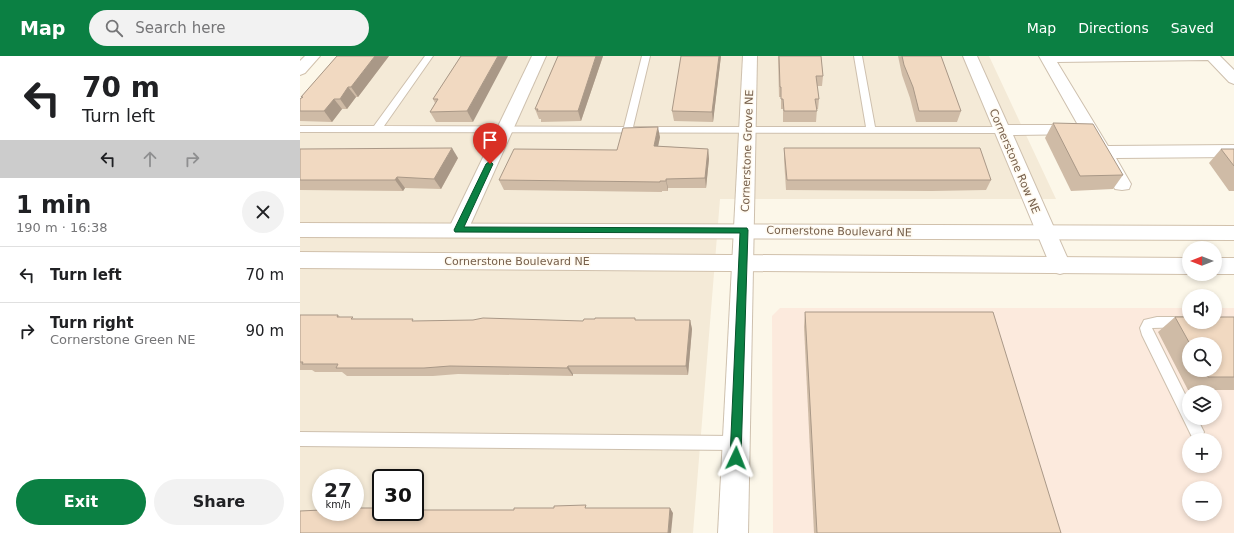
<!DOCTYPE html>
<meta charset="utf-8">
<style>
:root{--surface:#fff;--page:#f2f2f2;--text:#202124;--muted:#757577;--line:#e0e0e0;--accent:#0b8043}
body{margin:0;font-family:"DejaVu Sans",sans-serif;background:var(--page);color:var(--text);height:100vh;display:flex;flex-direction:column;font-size:15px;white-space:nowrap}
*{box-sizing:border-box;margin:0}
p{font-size:13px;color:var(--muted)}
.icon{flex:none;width:22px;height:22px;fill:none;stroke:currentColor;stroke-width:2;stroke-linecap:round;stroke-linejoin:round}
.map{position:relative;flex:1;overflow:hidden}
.side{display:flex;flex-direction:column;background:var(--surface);width:300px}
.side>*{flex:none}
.top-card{background:#fff;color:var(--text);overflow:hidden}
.needle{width:26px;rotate:270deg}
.tools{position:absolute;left:882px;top:185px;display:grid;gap:8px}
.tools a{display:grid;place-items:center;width:40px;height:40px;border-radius:50%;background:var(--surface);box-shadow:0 2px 6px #0003;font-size:20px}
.speed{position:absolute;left:12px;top:413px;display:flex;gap:8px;font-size:20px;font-weight:700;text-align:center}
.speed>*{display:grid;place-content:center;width:52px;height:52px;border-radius:50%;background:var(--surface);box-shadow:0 2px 6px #0003;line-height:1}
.speed small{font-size:10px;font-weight:400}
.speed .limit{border:2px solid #111;border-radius:6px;background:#fff;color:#111}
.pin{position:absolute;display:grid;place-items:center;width:34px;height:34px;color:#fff;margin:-41px -17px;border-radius:50% 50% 50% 0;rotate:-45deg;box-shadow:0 0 4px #0007}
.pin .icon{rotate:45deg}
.me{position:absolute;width:44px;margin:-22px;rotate:2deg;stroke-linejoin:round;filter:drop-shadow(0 0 3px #0008)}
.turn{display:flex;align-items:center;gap:14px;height:84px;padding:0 16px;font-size:18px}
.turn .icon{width:52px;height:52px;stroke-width:2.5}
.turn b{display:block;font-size:28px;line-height:34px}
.lanes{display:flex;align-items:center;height:38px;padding:0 16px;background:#0003;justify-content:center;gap:20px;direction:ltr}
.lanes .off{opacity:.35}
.round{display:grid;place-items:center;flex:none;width:42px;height:42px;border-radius:21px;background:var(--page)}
.headline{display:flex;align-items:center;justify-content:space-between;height:68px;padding:0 16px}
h1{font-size:24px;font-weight:700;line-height:30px}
.primary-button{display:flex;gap:8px;margin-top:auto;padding:8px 16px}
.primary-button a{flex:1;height:46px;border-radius:24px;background:var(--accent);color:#fff;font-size:16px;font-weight:700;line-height:46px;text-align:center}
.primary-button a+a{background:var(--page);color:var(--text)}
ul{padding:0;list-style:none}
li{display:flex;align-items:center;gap:12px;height:56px;padding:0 16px;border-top:1px solid var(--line)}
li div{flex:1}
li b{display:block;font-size:15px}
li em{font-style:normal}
header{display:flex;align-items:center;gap:24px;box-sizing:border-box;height:56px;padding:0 20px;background:var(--accent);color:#fff}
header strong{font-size:19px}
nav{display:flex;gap:22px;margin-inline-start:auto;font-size:14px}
.search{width:280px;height:36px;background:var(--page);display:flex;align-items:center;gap:10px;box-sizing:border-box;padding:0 14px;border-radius:22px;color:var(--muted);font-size:15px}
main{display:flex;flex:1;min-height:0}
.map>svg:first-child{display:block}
.residential{fill:#f4ead7;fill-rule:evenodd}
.commercial{fill:#fceadd;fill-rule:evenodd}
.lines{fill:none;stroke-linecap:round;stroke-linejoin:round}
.lane-casing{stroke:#cec0ae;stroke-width:2}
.street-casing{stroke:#cec0ae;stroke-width:2}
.secondary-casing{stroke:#d1c1ac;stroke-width:2}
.lane{fill:#fff;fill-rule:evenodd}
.street{fill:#fff;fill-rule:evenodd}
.secondary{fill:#fff;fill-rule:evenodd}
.wall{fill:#cfbba6;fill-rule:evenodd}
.shaded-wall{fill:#a99887}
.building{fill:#f1d9c1;stroke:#a99887}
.route{fill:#0b8043;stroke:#07532c}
.labels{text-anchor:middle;stroke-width:3;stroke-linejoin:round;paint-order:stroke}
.street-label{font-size:11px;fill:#77604c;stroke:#fffaf0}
</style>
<header>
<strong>Map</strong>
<div class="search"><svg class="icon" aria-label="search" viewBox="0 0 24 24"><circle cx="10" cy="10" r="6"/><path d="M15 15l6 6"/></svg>Search here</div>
<nav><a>Map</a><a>Directions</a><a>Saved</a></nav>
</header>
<main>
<section class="side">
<div class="top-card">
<div class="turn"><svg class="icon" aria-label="left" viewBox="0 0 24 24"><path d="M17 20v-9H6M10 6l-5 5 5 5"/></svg><div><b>70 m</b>Turn left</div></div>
<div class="lanes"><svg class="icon" aria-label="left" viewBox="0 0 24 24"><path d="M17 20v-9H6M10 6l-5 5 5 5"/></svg><svg class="icon off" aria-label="ahead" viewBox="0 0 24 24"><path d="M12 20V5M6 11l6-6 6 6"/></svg><svg class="icon off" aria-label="right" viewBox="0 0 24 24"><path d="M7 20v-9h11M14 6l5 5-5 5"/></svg></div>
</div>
<div class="headline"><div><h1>1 min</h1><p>190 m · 16:38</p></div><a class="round"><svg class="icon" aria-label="close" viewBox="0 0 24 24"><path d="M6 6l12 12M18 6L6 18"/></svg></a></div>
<ul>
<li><svg class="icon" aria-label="left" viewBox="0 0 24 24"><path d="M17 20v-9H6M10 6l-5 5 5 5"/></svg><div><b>Turn left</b></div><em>70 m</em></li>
<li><svg class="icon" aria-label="right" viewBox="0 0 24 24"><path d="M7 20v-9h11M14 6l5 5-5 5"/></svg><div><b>Turn right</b><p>Cornerstone Green NE</p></div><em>90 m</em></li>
</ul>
<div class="primary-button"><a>Exit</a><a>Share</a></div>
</section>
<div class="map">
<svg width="934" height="477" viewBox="0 0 934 477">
<rect width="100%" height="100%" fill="#fcf7e9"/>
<path class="residential" d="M43,0H689L756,143H420L393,477H0V48ZM21,422H55V456H21ZM81,422H115V456H81Z"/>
<path class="commercial" d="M480,252H889V266H915V252H934V477H473L472,260ZM889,288H915V314H889ZM889,336H915V362H889ZM889,384H915V410H889ZM889,432H915V458H889Z"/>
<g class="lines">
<defs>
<g id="lane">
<polygon points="125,0 133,0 84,70 324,71 342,0 350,0 333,71 566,71 554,0 562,0 575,71 702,71 707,74 702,77 0,76 0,70 74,70"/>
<polygon points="857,261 889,261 889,266 895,266 893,270 889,271 852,272 889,346 889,362 897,362 904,376 902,381 897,383 892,381 842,279 840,272 844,264"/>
<polygon points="0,376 436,380 441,382 443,387 441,392 436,394 0,390"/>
</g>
<g id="street">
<polygon points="232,0 246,0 168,174 165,179 158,181 151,179 148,174"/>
<polygon points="443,0 457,0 448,477 418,477"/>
<polygon points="663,0 677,0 708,69 778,69 739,0 920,0 934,14 934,28 929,26 908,4 757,6 808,90 934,89 934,101 816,102 831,128 829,133 822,134 815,133 784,78 713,79 771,210 767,216 760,218 753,216"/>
</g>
<g id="secondary">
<polygon points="5,0 20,0 5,17 0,19 0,5"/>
<polygon points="0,167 934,170 934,184 0,181"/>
<polygon points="0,196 889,202 890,218 0,212"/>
<polygon points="915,202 934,202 934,218 914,218"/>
</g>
</defs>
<use href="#lane" class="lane-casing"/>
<use href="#street" class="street-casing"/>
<use href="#secondary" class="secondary-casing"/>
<use href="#lane" class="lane"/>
<use href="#street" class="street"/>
<use href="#secondary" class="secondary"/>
</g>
<g class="wall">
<polygon points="37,0 89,0 58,41 56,41 47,53 42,53 32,66 0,65 0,55 2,42 1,41"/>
<polygon points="161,0 173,66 136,66 130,56 135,47 133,43"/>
<polygon points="258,0 303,0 281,65 241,66 241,63 239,63 235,53"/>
<polygon points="421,0 413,66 374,65 372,55"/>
<polygon points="478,0 521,0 523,20 522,30 517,30 519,43 518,53 517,53 516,66 483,66 483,53 481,53 481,41 479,41"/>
<polygon points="598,0 641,0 661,55 657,66 616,66 610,42 602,19"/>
<polygon points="753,67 823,119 813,133 771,135 745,82"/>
<polygon points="360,81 358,90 408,93 409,103 406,132 368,132 368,135 362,135 362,136 204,134 199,124 317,94"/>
<polygon points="484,92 691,124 686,134 632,135 486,134 484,103"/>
<polygon points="0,93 158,102 141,133 105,132 103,135 0,134"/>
<polygon points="921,93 934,93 934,135 929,135 909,107"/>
<polygon points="505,256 761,477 514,477 504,271"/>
<polygon points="0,259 38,259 40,261 56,263 114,265 283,265 390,264 392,273 388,319 273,318 273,320 158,318 133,320 47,320 42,316 15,316 12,314 0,314"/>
<path d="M875,261H934V334H888L858,276ZM889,288H915V314H889Z"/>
</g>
<g class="shaded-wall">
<polygon points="75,0 89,0 58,41 51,31"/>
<polygon points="198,0 208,0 173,66 167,55"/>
<polygon points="296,0 303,0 281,65 278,55"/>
<polygon points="419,0 421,0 413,66 412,56"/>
<polygon points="48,31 56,41 47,53 40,43"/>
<polygon points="34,43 42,53 32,66 24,55"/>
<polygon points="358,71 360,81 356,100 354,90"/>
<polygon points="152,92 158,102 141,133 134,123"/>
<polygon points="408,93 409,103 406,132 405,122"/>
<polygon points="97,121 105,132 103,135 95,124"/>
<polygon points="366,123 368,132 368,135 366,125"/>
<polygon points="390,264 392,273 388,319 386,310"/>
<polygon points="268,310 273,318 273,320 267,312"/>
<polygon points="370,452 373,457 371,477 368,477"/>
</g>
<g class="building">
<polygon points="37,0 75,0 51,31 48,31 40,43 34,43 24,55 0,55 0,43 3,41 1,41"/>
<polygon points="161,0 198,0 167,55 130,56 138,43 133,43"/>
<polygon points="258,0 296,0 278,55 237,55 238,53 235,53"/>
<polygon points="381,0 419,0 412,56 372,55"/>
<polygon points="479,0 521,0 523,20 516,20 519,43 515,43 517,55 484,55 483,43 481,43 481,31 480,31"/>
<polygon points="602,0 641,0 661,55 619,55 613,31 604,9"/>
<polygon points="753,67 793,68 823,119 780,120"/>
<polygon points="358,71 354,90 408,93 405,122 366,123 366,125 360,125 360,126 199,124 214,93 317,94 323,72"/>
<polygon points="152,92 134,123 97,121 95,124 0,124 0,93"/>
<polygon points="484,92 680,92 691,124 487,124"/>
<polygon points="921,93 934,93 934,110"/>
<polygon points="505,256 693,256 761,477 517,477"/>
<polygon points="0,259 38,259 37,261 53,261 51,263 113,263 112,265 173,264 183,262 283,265 284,263 295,263 295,262 335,262 335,264 390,264 386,310 268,310 267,312 150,310 124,312 36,312 38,308 2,308 3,306 0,306"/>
<polygon points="875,261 889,261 889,266 915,266 915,261 934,261 934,321 908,321 905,314 915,314 915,288 890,288"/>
<polygon points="286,449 285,452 370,452 368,477 0,477 0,455 21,454 21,456 55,456 55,452 80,452 79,454 81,454 81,456 115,456 115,454 214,454 214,452 254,452 254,450"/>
</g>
<polygon class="route" points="190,105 193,108 164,171 447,172 448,174 441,402 440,406 436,408 432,406 430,402 440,177 155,176 154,174 186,108"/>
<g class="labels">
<g class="street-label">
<text transform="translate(447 95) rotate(-88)" y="4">Cornerstone Grove NE</text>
<text transform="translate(715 105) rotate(67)" y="4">Cornerstone Row NE</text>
<text transform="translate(539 175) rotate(1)" y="4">Cornerstone Boulevard NE</text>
<text x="217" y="209">Cornerstone Boulevard NE</text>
</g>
</g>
</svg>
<div class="tools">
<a><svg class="needle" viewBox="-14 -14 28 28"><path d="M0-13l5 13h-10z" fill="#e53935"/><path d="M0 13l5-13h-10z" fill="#757577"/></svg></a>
<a><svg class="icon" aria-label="sound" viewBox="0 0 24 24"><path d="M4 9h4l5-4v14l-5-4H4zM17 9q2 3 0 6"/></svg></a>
<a><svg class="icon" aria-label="search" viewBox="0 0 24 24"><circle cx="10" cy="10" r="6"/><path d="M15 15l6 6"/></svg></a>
<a><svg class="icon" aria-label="layers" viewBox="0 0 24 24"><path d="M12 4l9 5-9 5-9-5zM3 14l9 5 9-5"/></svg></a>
<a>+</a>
<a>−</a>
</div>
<div class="speed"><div>27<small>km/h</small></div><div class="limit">30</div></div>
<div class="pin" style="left:190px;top:108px;background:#d93025"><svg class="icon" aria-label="arrive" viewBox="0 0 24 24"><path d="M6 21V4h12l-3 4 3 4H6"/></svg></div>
<svg class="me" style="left:436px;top:402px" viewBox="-20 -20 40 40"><path d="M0-17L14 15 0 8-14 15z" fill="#0b8043" stroke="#fff" stroke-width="4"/></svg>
</div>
</main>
